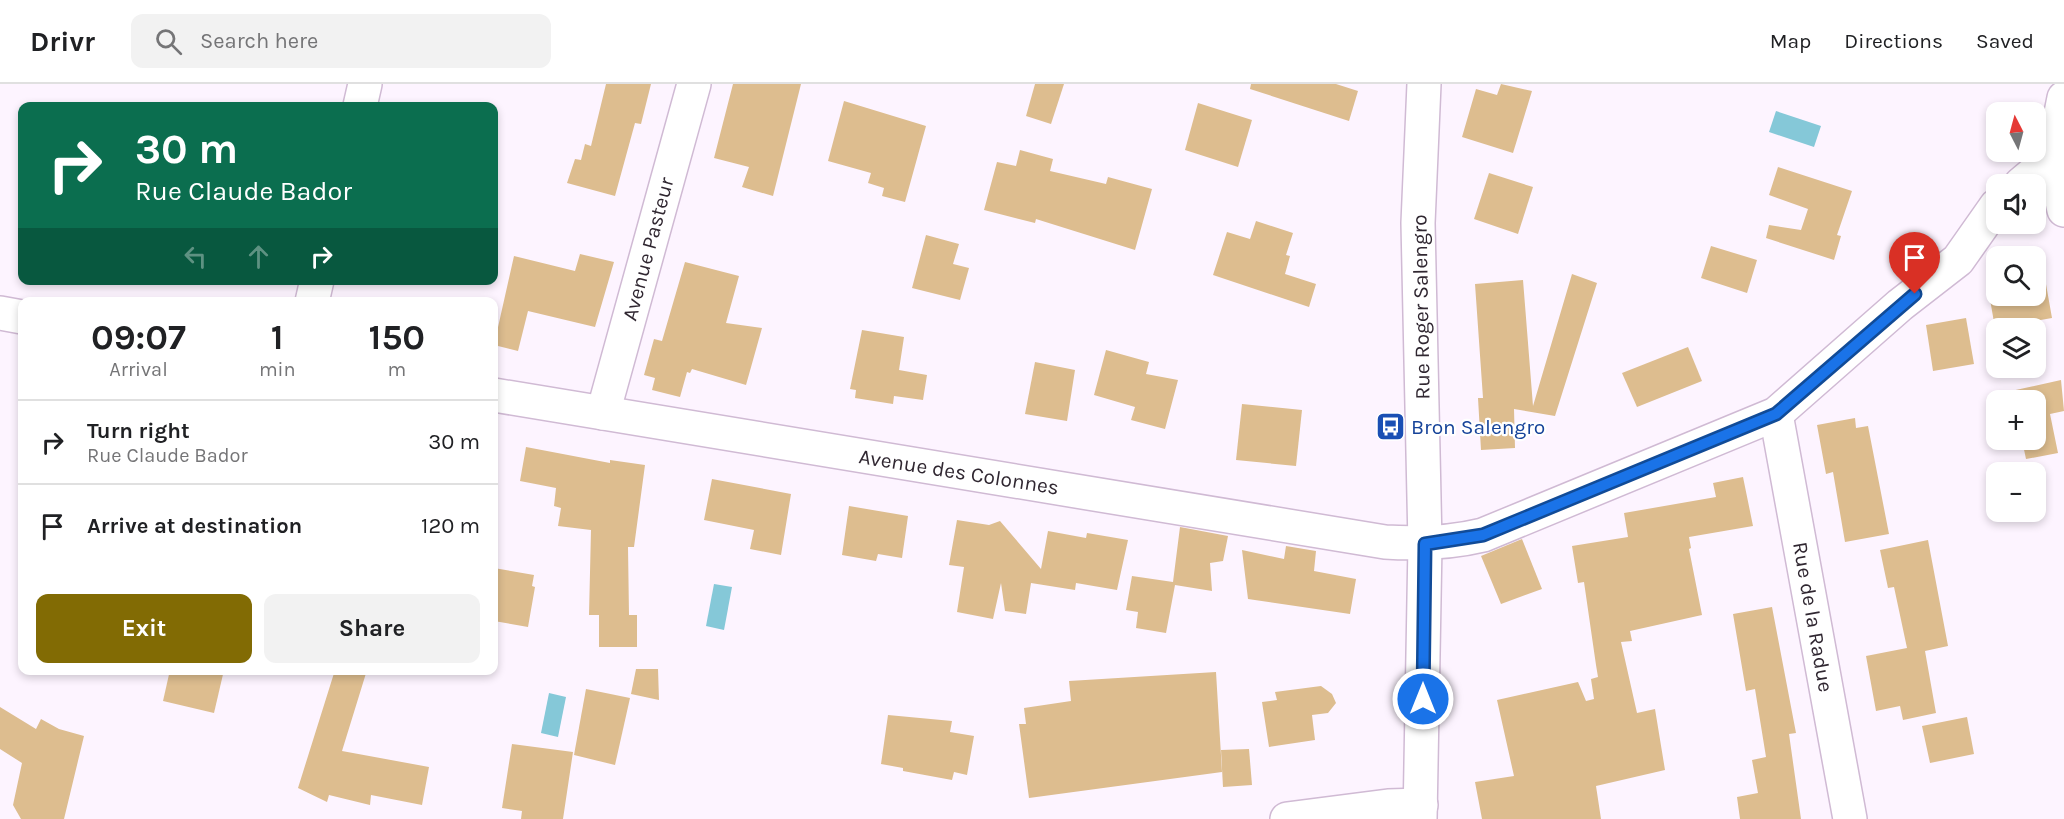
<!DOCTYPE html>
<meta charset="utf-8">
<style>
:root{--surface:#fff;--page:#f2f2f2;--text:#202124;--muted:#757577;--line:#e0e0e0;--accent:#826b04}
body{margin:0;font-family:Karla,sans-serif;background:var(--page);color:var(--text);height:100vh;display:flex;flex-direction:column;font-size:22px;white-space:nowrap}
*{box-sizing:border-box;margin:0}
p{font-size:20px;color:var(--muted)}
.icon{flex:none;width:33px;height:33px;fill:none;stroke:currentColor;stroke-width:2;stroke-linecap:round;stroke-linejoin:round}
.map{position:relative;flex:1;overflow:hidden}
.sheet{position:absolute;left:18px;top:213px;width:480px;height:378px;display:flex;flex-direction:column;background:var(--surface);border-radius:12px;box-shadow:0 3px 9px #0003}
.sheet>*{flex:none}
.banner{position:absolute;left:18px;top:18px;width:480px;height:183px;border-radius:12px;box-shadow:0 3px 9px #0003;background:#0b6e4f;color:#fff;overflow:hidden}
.needle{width:39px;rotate:354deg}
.controls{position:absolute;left:1986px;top:18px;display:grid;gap:12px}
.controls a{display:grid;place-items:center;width:60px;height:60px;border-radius:12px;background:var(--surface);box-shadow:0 3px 9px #0003;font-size:30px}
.pin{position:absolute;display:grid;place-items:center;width:51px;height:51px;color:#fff;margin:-62px -26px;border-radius:50% 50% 50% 0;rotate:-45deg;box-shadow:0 0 6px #0007}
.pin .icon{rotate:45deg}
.me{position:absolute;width:66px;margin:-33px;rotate:0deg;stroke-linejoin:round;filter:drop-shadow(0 0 4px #0008)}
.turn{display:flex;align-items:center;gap:21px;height:126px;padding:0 18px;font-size:27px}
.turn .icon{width:78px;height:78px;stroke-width:2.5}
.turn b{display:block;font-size:42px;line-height:51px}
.lanes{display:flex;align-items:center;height:57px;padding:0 18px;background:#0003;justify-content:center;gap:30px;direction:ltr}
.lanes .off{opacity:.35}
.eta{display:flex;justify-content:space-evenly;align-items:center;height:102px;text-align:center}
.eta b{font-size:36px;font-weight:700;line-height:42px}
.action{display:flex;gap:12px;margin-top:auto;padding:12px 18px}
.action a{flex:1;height:69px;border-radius:12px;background:var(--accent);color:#fff;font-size:24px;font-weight:700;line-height:69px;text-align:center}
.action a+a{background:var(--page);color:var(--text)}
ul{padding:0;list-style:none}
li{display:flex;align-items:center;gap:18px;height:84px;padding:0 18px;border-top:2px solid var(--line)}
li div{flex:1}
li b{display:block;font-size:22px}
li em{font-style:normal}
header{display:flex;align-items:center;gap:36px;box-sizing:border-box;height:84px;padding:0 30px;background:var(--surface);border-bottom:2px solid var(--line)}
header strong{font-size:28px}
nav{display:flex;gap:33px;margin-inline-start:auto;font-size:21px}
.search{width:420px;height:54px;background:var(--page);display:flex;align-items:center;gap:15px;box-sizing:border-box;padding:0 21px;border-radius:12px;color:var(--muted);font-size:22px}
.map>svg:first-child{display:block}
.water{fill:#85c8d8}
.building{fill:#ddbd8f}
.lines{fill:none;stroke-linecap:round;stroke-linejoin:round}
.minor-casing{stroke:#d0bad4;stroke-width:36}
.minor{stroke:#fff;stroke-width:33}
.route-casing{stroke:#114b97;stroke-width:15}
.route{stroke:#1a73e8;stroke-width:10}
.labels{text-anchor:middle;stroke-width:4.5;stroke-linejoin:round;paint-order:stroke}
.street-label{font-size:21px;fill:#302731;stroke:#fff}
.transit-label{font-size:21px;fill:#164399;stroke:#fff;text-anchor:start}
</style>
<header>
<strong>Drivr</strong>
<div class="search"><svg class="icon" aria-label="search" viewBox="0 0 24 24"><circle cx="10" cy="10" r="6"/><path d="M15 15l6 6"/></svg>Search here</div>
<nav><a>Map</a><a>Directions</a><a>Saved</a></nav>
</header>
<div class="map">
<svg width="2064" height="735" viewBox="0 0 2064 735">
<rect width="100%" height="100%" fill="#fdf4ff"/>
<g class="water">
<polygon points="1776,27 1821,42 1814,63 1769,48"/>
<polygon points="714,500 732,503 724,546 706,542"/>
<polygon points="549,609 566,613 558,653 541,649"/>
</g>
<g class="building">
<polygon points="606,0 651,0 641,40 635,39 615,112 567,99 575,75 581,76 585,60 591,62"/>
<polygon points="733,0 801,0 773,112 742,103 749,83 714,74"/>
<polygon points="1035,0 1064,0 1051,40 1026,32"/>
<polygon points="1251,0 1336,0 1358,7 1349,37 1250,5"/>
<polygon points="1501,0 1532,7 1513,69 1462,53 1476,5 1497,11"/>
<polygon points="844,17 926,42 905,118 882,112 884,104 868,99 871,89 828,77"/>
<polygon points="1198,19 1252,36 1238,83 1185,66"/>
<polygon points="1020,66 1053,75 1050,87 1106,100 1108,93 1152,105 1135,166 1036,135 1035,139 984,126 997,78 1016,82"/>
<polygon points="1778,83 1852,107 1837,151 1841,152 1834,176 1766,154 1769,141 1801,146 1808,125 1769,111"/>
<polygon points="1489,89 1533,103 1518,150 1474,135"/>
<polygon points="1256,137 1293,149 1286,171 1290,172 1285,190 1316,200 1309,223 1213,191 1227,148 1250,155"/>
<polygon points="926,151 959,160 953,180 969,184 960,216 912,204"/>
<polygon points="1711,162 1757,176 1747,209 1701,194"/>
<polygon points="580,170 614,178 595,243 528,227 518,267 494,261 514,172 575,187"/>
<polygon points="685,178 739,192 726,239 762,244 746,301 692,285 690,289 687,288 680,313 652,306 655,294 644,291 654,255 662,257"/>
<polygon points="2044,189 2052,234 1995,244 1987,198 1996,197 1996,212 2036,212 2036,191"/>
<polygon points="1572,190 1597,199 1555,332 1514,325 1515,364 1481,366 1478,314 1483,314 1475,200 1523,196 1533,322"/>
<polygon points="1966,234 1974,280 1933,287 1926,241"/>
<polygon points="862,246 904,253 899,286 927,291 923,316 894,312 893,320 855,314 856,306 850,305"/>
<polygon points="1688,263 1702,297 1637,323 1622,289"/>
<polygon points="1106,266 1149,278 1146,290 1178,296 1165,345 1131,336 1135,323 1094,311"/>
<polygon points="1035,278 1075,286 1067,337 1025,330"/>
<polygon points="2061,296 2064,327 2050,330 2058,369 2026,375 2022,356 2036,356 2036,316 2013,316 2011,307"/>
<polygon points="1242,320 1302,326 1296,382 1236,376"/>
<polygon points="1855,334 1856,344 1868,342 1889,450 1845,458 1833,388 1826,390 1817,341"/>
<polygon points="526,363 610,379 610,376 645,381 634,463 628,463 629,531 637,531 637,563 599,563 599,531 589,531 591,446 558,442 561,424 554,422 556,404 520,397"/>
<polygon points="1743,393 1753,442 1689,453 1691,464 1689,465 1702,531 1630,547 1632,557 1621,558 1637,629 1655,625 1665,686 1596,702 1601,735 1482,735 1475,698 1514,692 1497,616 1578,598 1586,617 1594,615 1591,595 1598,593 1596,581 1584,498 1578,499 1572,462 1628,453 1624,429 1716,413 1713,399"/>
<polygon points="712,395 791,410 781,471 750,465 754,446 704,436"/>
<polygon points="849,422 908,432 902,474 878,470 876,477 842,471"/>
<polygon points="957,436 989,441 1000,437 1041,485 1048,447 1086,454 1087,449 1128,456 1117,506 1076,499 1075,506 1031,499 1026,530 1005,527 1001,499 993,535 957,528 964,483 949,481"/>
<polygon points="1180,443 1228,452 1223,477 1210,479 1212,507 1175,501 1166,549 1136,544 1138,528 1126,526 1132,492 1173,498"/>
<polygon points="1522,455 1542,505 1501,520 1481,472"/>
<polygon points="1928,456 1948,562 1925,567 1936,629 1903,636 1900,622 1876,627 1866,572 1907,564 1894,503 1888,504 1880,466"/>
<polygon points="1286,462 1316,467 1314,487 1356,495 1350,530 1248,515 1242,466 1284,475"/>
<polygon points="494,484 534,491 532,502 535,503 528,543 494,537"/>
<polygon points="1772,523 1796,649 1789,650 1801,735 1740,735 1737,713 1758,709 1752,676 1766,673 1755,605 1746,607 1733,530"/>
<polygon points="636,585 658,585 659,616 631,610"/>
<polygon points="170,586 224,586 214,629 163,617"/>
<polygon points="335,586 367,586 342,667 429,683 422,721 371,711 370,721 329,711 327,718 298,704"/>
<polygon points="1216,588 1222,688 1029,714 1019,640 1026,640 1024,624 1071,617 1069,597"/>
<polygon points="1321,602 1332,610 1336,619 1328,629 1312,631 1315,656 1269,663 1262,618 1277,616 1275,608"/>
<polygon points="586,605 630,614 615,681 574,671"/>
<polygon points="0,623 36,645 41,635 59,645 84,652 64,735 21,735 13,721 22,679 0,665"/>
<polygon points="888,631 952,637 950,648 974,652 967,691 954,688 952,696 903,687 903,684 881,680"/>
<polygon points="1967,633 1974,670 1930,679 1922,642"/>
<polygon points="512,660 573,668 563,735 521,735 522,727 502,724"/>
<polygon points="1249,665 1252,701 1223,703 1221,666"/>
</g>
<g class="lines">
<defs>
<g id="minor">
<polyline points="360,22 365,0"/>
<polyline points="2052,74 2064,126"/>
<polyline points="2021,100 2052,74 2064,14"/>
<polyline points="312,218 317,196"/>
<polyline points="0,229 22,233"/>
<path d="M494,311L1385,458C1418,460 1450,459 1483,451L1776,330L1900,221L1958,176L1996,122"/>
<polyline points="603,329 694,0"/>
<polyline points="1776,330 1850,735"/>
<polyline points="1287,735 1388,722 1421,721"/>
<polyline points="1420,735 1425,460 1418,139 1424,0"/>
</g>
</defs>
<use href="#minor" class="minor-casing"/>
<use href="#minor" class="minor"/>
</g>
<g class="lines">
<defs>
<polyline id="route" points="1423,615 1425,460 1483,451 1776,330 1915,210"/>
</defs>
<use href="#route" class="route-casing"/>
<use href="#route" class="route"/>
</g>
<defs>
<symbol id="bus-square" viewBox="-11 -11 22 22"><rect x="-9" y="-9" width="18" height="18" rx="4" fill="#1a4fb4" stroke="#fff"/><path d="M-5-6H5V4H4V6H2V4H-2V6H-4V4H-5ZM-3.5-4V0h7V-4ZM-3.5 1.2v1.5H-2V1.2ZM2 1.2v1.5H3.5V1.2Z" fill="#fff"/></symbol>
</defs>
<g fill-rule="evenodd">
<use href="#bus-square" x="1374" y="326" width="33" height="33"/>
</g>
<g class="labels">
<g class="street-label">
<text transform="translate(648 165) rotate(-75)" y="7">Avenue Pasteur</text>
<text transform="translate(1421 223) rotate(-91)" y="7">Rue Roger Salengro</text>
<text transform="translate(959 388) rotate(9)" y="7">Avenue des Colonnes</text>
<text transform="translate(1813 533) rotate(80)" y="7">Rue de la Radue</text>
</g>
<g class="transit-label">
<text x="1411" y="350">Bron Salengro</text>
</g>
</g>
</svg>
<div class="controls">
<a><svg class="needle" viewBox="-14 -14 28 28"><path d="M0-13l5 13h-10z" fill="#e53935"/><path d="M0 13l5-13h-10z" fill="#757577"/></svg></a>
<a><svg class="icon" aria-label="sound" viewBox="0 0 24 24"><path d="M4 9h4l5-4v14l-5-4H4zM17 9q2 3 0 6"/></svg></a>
<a><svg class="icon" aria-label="search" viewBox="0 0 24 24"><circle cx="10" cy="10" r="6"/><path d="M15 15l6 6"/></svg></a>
<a><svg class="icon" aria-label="layers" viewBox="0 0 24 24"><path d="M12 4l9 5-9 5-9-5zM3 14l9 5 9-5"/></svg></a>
<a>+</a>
<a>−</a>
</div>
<div class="pin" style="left:1915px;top:210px;background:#d93025"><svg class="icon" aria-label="arrive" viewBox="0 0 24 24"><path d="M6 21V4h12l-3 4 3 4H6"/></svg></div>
<svg class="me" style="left:1423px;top:615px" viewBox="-20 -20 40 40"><circle r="17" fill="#1a73e8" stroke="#fff" stroke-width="3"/><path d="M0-11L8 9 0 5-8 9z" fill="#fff"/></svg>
<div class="banner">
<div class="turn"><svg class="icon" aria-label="right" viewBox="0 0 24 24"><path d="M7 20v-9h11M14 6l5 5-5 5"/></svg><div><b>30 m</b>Rue Claude Bador</div></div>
<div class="lanes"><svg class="icon off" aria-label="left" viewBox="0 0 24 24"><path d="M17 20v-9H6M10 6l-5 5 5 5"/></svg><svg class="icon off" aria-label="ahead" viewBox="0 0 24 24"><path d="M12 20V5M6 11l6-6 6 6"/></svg><svg class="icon" aria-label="right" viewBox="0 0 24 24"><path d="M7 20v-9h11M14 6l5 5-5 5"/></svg></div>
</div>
<section class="sheet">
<div class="eta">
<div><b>09:07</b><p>Arrival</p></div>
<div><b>1</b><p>min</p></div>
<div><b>150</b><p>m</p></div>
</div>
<ul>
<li><svg class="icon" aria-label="right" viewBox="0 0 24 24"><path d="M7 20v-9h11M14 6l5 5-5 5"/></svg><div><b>Turn right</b><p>Rue Claude Bador</p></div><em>30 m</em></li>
<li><svg class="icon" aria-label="arrive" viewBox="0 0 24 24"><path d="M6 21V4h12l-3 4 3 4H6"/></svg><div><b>Arrive at destination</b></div><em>120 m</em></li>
</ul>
<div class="action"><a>Exit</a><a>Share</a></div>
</section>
</div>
